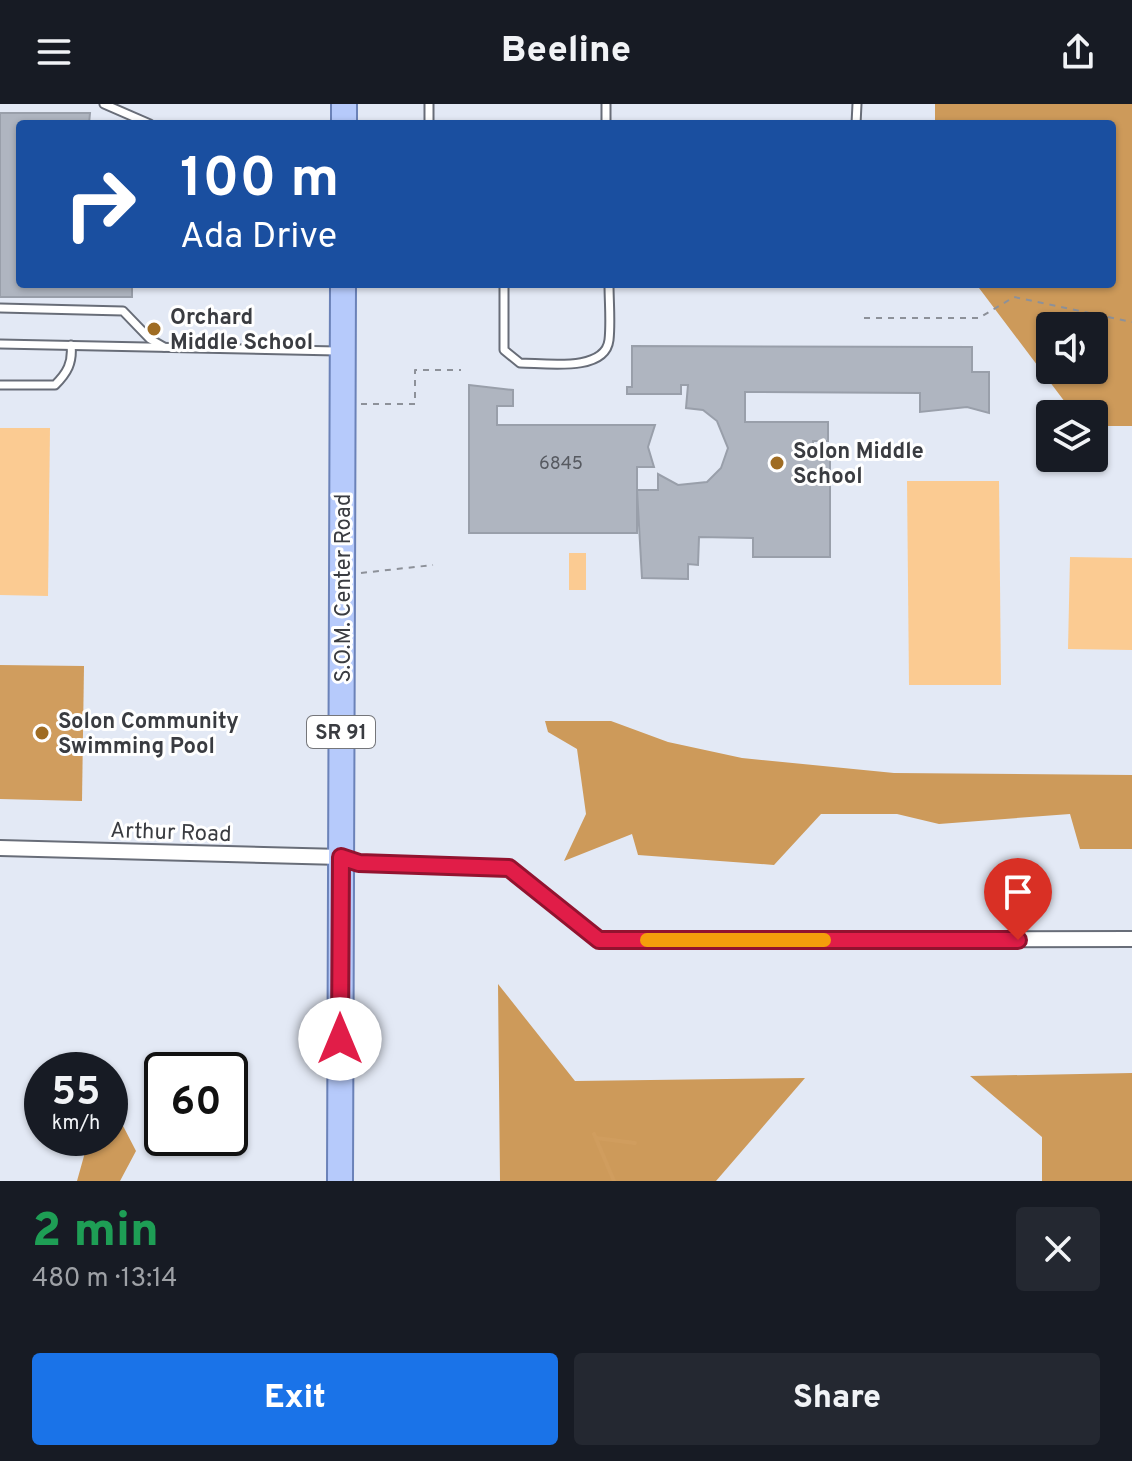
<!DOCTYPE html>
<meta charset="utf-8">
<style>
:root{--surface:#171b24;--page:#242831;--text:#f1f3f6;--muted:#9ea1a6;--accent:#1a73e8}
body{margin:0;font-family:Overpass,sans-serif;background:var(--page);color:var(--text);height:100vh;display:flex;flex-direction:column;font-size:30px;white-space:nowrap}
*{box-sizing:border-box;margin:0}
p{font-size:26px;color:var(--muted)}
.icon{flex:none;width:44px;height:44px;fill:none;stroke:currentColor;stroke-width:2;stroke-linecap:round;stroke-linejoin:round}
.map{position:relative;height:1077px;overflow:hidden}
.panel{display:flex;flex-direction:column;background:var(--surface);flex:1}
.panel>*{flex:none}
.guide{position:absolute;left:16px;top:16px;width:1100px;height:168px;border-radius:8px;box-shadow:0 2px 6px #0004;background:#1a4fa0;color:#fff;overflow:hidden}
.controls{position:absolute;left:1036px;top:208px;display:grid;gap:16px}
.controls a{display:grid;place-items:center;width:72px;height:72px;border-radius:8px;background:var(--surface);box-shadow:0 2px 6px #0004;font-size:40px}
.speed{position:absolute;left:24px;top:948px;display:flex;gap:16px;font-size:40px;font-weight:700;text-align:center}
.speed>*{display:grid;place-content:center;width:104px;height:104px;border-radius:50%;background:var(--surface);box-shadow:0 2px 6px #0004;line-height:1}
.speed small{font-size:20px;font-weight:400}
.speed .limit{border:4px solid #111;border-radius:12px;background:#fff;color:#111}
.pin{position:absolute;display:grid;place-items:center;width:68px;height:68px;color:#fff;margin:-82px -34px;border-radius:50% 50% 50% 0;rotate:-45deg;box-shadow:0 0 8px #0007}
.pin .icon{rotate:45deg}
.me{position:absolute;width:88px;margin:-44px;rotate:0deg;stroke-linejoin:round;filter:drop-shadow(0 0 6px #0008)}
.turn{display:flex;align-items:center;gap:28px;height:168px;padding:0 32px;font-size:36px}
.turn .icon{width:104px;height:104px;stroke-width:2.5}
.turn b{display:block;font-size:56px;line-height:68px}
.round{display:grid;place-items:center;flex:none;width:84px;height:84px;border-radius:8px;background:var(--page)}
.headline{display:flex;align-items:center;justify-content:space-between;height:136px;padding:0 32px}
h1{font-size:48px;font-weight:800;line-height:60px;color:#1e9e55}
.cta{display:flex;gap:16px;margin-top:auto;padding:16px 32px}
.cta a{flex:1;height:92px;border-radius:8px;background:var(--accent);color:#fff;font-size:32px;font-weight:800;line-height:92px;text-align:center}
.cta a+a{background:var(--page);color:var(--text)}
header{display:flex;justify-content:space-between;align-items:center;height:104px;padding:0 32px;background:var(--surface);font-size:36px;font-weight:800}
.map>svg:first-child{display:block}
.green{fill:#fbcb92}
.forest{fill:#cd9a5a;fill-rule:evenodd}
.water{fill:#d09d5e}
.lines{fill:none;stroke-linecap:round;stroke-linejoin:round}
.stream{stroke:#d09d5e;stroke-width:4}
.building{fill:#afb5c0;stroke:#999faa;stroke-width:2}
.lane-casing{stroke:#686d78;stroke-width:11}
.street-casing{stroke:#686d78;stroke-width:18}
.primary-casing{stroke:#6b82b8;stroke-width:28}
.path{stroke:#8d9199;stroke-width:2;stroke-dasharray:6 6;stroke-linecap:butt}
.lane{stroke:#fff;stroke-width:7}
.street{stroke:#fff;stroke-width:14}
.primary{stroke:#b6cafb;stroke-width:24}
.route-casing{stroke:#92132f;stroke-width:20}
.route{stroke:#e11d48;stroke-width:14}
.slow{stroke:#f59e0b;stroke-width:14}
.poi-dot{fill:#9f6c23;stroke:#fff;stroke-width:3}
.labels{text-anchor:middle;stroke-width:6;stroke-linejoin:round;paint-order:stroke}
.number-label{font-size:18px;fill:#575a61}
.shield{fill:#fff;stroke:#75767a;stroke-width:2}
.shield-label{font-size:20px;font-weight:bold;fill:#3a3c41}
.poi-label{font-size:22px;font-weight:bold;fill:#3a3c41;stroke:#fff;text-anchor:start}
.street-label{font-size:22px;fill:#3a3c41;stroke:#fff}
</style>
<header><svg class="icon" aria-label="menu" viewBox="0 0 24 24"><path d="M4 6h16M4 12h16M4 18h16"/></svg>Beeline<svg class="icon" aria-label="share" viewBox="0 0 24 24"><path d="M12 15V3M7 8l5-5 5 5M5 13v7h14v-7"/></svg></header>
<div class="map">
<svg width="1132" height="1077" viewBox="0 0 1132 1077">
<rect width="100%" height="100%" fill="#e3e9f5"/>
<g class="green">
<polygon points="0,324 50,324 48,492 0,491"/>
<polygon points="907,377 999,377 1001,581 909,581"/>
<rect x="569" y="449" width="17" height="37"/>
<polygon points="1070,453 1132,454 1132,546 1068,545"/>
</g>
<g class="forest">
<path d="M935,0H1132V322H1094V310H1074L976,180H1112V20H935ZM1050,222H1094V266H1050Z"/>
<polygon points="545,617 611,617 668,638 742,654 894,669 1132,671 1132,745 1080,745 1070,710 939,720 897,710 821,710 774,761 638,751 632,730 564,757 586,710 577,645 548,628"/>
<polygon points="498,880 575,977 805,974 716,1077 500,1077"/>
<polygon points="1132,969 1132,1077 1042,1077 1042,1033 970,972"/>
<polygon points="121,1018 136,1047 120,1077 77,1077 89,1034 110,1034 110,1021"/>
</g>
<polygon class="water" points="0,561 84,562 82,697 0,695"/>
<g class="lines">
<g class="stream">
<polyline points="594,1030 614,1077"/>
<polyline points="596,1034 635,1039"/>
</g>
</g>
<g class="building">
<polygon points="0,9 90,9 89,20 20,20 20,180 132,180 132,193 0,193"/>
<polygon points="632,242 972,243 972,268 989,268 989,309 967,303 920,308 920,289 745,288 745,318 828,318 828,337 813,337 813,343 821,343 821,349 830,349 830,453 753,453 753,434 699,433 698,461 688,460 688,475 642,474 637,386 658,386 658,370 678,381 707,378 721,364 728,344 717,317 703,306 686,304 688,281 681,281 681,290 627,290 627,283 632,283"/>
<polygon points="469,281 513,286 513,302 497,302 497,321 655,321 648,343 654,363 637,363 637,429 469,429"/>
</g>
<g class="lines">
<defs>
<g id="lane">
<polyline points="104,0 150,20"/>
<polyline points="429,0 429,20"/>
<polyline points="606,20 606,0"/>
<polyline points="856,20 857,0"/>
<path d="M504,180V246L520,259C544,259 605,269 609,236C611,218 609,198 609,180"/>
<polyline points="0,204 123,207 150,235 164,243"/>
<polyline points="0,240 337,247"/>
<path d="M0,281H55C67,269 73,259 71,241"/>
</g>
<polyline id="street" points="0,744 341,753 359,759 509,764 599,836 1132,835"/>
<g id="primary">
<polyline points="344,0 344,20"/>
<polyline points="340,1077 343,180"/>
</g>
</defs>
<use href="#lane" class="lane-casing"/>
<use href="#street" class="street-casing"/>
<use href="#primary" class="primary-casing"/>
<g class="path">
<polyline points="864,214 979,214 1014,193 1132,218"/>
<polyline points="361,300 415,300 415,266 461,266"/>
<polyline points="361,469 433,461"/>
</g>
<use href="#lane" class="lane"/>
<use href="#street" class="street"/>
<use href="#primary" class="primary"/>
</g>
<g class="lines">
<defs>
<polyline id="route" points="340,935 341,753 359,759 509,764 599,836 1018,836"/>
</defs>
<use href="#route" class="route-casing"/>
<use href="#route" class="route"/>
<polyline class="slow" points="647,836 824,836"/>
</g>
<g class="poi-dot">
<circle cx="154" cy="225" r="8"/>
<circle cx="777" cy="359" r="8"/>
<circle cx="42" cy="629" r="8"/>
</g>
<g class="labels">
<g class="number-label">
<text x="561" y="365">6845</text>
</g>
<rect class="shield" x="307" y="612" width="68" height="32" rx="6"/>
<g class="shield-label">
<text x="341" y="635">SR 91</text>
</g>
<g class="poi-label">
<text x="170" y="220">Orchard<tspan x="170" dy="25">Middle School</tspan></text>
<text x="793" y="354">Solon Middle<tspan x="793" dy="25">School</tspan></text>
<text x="58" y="624">Solon Community<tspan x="58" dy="25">Swimming Pool</tspan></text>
</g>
<g class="street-label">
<text transform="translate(342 484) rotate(-90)" y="8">S.O.M. Center Road</text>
<text transform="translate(171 727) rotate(2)" y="8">Arthur Road</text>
</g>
</g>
</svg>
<div class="controls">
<a><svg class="icon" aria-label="sound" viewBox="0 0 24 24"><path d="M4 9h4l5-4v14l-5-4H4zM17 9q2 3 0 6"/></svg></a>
<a><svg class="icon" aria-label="layers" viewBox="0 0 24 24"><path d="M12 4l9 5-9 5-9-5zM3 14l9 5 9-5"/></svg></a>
</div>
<div class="speed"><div>55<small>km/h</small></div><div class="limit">60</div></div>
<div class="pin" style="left:1018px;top:836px;background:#d93025"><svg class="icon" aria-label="arrive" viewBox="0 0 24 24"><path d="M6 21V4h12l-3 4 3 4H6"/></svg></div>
<svg class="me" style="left:340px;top:935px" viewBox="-20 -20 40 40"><circle r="19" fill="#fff"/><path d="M0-13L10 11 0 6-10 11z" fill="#e11d48"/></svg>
<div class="guide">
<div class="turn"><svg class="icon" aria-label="right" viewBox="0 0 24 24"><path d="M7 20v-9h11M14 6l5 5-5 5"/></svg><div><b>100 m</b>Ada Drive</div></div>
</div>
</div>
<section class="panel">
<div class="headline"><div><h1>2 min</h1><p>480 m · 13:14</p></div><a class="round"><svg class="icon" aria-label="close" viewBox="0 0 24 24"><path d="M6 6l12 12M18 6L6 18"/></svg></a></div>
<div class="cta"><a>Exit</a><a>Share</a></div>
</section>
